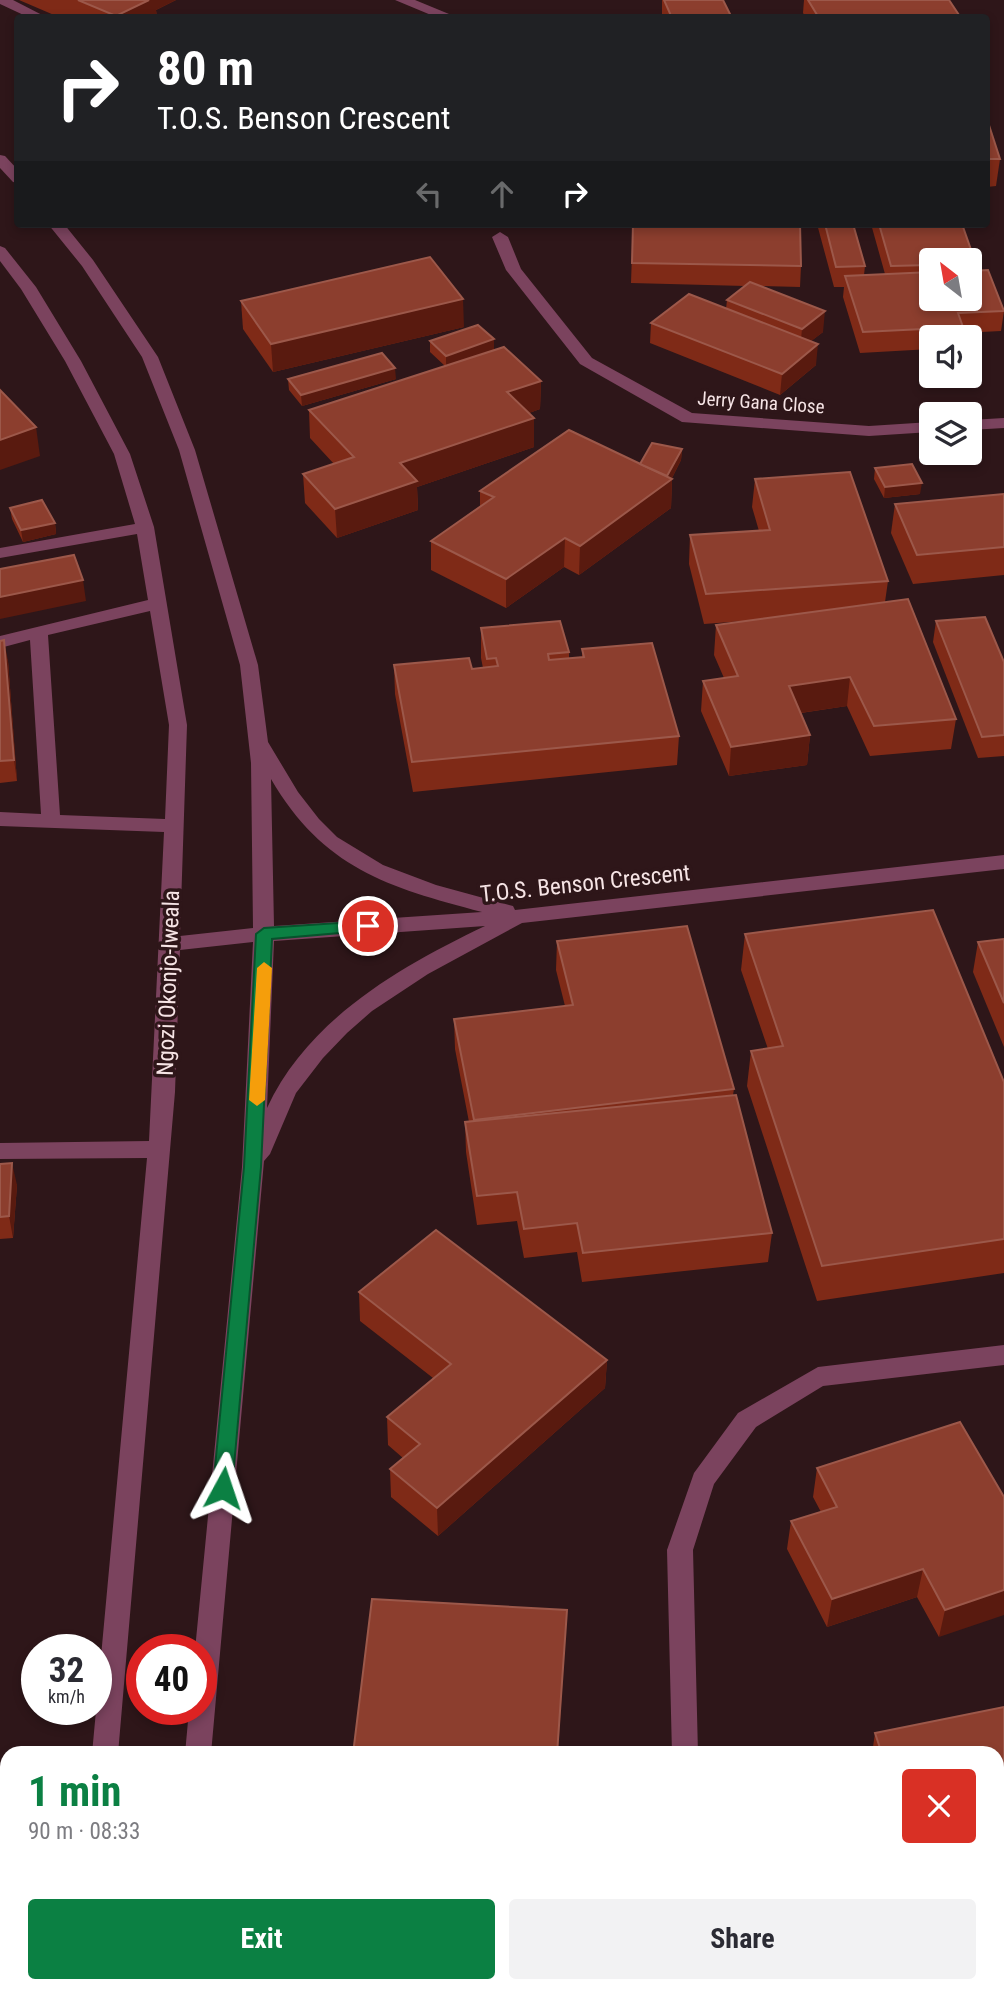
<!DOCTYPE html>
<meta charset="utf-8">
<style>
:root{--surface:#fff;--page:#f2f2f3;--text:#2b2b33;--muted:#7c7c81;--accent:#0b8043}
body{margin:0;font-family:"Roboto Condensed",sans-serif;background:var(--page);color:var(--text);height:100vh;display:flex;flex-direction:column;font-size:26px;white-space:nowrap}
*{box-sizing:border-box;margin:0}
p{font-size:23px;color:var(--muted)}
.icon{flex:none;width:38px;height:38px;fill:none;stroke:currentColor;stroke-width:2;stroke-linecap:round;stroke-linejoin:round}
.map{position:relative;flex:1;overflow:hidden}
.side{position:absolute;left:0px;top:1746px;width:1004px;height:247px;display:flex;flex-direction:column;background:var(--surface);border-radius:21px 21px 0 0;box-shadow:0 4px 10px #0003}
.side>*{flex:none}
.guide{position:absolute;left:14px;top:14px;width:976px;height:214px;border-radius:7px;box-shadow:0 4px 10px #0003;background:#202124;color:#fff;overflow:hidden}
.needle{width:46px;rotate:329deg}
.controls{position:absolute;left:919px;top:248px;display:grid;gap:14px}
.controls a{display:grid;place-items:center;width:63px;height:63px;border-radius:7px;background:var(--surface);box-shadow:0 4px 10px #0003;font-size:35px}
.speed{position:absolute;left:21px;top:1634px;display:flex;gap:14px;font-size:35px;font-weight:700;text-align:center}
.speed>*{display:grid;place-content:center;width:91px;height:91px;border-radius:50%;background:var(--surface);box-shadow:0 4px 10px #0003;line-height:1}
.speed small{font-size:18px;font-weight:400}
.speed .limit{border:10px solid #d22;background:#fff;color:#111}
.pin{position:absolute;display:grid;place-items:center;width:60px;height:60px;color:#fff;margin:-30px;border:4px solid #fff;border-radius:50%;box-shadow:0 2px 7px #0007}
.me{position:absolute;width:77px;margin:-38px;rotate:5deg;stroke-linejoin:round;filter:drop-shadow(0 0 5px #0008)}
.turn{display:flex;align-items:center;gap:24px;height:147px;padding:0 28px;font-size:32px}
.turn .icon{width:91px;height:91px;stroke-width:2.5}
.turn b{display:block;font-size:49px;line-height:60px}
.lanes{display:flex;align-items:center;height:66px;padding:0 28px;background:#0003;justify-content:center;gap:35px;direction:ltr}
.lanes .off{opacity:.35}
.round{display:grid;place-items:center;flex:none;width:74px;height:74px;border-radius:7px;background:var(--page)}
.summary{display:flex;align-items:center;justify-content:space-between;height:119px;padding:0 28px}
h1{font-size:42px;font-weight:700;line-height:52px;color:var(--accent)}
.button{display:flex;gap:14px;margin-top:auto;padding:14px 28px}
.button a{flex:1;height:80px;border-radius:7px;background:var(--accent);color:#fff;font-size:28px;font-weight:700;line-height:80px;text-align:center}
.button a+a{background:var(--page);color:var(--text)}
.map>svg:first-child{display:block}
.lines{fill:none;stroke-linecap:round;stroke-linejoin:round}
.minor{fill:#7b435e;fill-rule:evenodd}
.wall{fill:#7f2a17;fill-rule:evenodd}
.shaded-wall{fill:#591a0f}
.building{fill:#8c3e2e;stroke:#9c584a;stroke-width:2}
.route{fill:#0b8043;stroke:#07532c;stroke-width:2}
.slow{fill:#f59e0b}
.labels{text-anchor:middle;stroke-width:7;stroke-linejoin:round;paint-order:stroke}
.far-street-label{font-size:19px;fill:#f6e4e5;stroke:#2e1619}
.street-label{font-size:23px;fill:#f6e4e5;stroke:#2e1619}
</style>
<div class="map">
<svg width="1004" height="1993" viewBox="0 0 1004 1993">
<rect width="100%" height="100%" fill="#2e1619"/>
<g class="lines">
<g class="minor">
<polygon points="0,0 13,0 48,18 30,18 0,4"/>
<polygon points="395,0 415,0 449,14 446,18 429,18 431,15"/>
<polygon points="0,155 5,156 18,170 18,183 13,182 0,168"/>
<path d="M48,224H64L93,260L158,357L195,450L258,665L268,742L298,792L319,819L337,837L383,865L436,885L513,906L515,910L1004,855V869L522,923L428,974L372,1011L347,1033L323,1058L296,1093L270,1154L264,1161L211,1754H185L189,1710H201V1650H195L242,1167L253,942L180,950L175,1092L118,1754H92L147,1158L0,1159V1143L149,1141L164,832L0,826V812L41,814L30,640L0,648V636L148,600L137,534L0,558V548L135,524L114,454L65,361L21,289L0,261V246L5,248L36,287L81,361L130,454L154,527L187,725L180,936L253,928L251,763L240,665L179,450L142,357L82,266ZM150,611L169,725L165,819L60,815L48,635ZM271,779C323,868 387,887 482,912L274,926ZM485,926C401,966 308,1019 267,1108L274,941Z"/>
<polygon points="500,232 508,237 521,269 592,358 692,413 869,426 931,422 931,432 869,436 682,422 580,364 506,270 492,237"/>
<polygon points="1004,418 1004,428 970,430 970,420"/>
<polygon points="1004,1345 1004,1365 823,1386 756,1427 714,1484 693,1550 698,1754 672,1754 667,1550 694,1473 738,1413 818,1367"/>
<polygon points="7,1948 7,1982 0,1985 0,1951"/>
<polygon points="57,1986 85,1986 84,1993 56,1993"/>
<rect x="163" y="1986" width="28" height="7"/>
<rect x="680" y="1986" width="28" height="7"/>
</g>
</g>
<g class="wall">
<polygon points="19,0 176,0 156,10 157,18 61,18"/>
<polygon points="662,0 723,0 732,18 662,18"/>
<polygon points="804,0 949,0 961,18 806,18 803,13"/>
<polygon points="987,119 1000,159 996,186 987,187"/>
<polygon points="633,224 801,266 800,287 759,286 823,332 811,341 816,365 780,395 650,343 651,323 726,309 727,300 745,286 631,283"/>
<path d="M817,224H853L865,266L864,275L885,274L871,224H962L976,264L975,270L1004,311L1001,331L962,333V338H931V349L860,353L843,297L844,287H834ZM931,261H970V299H931Z"/>
<polygon points="241,301 464,327 273,372 243,329"/>
<polygon points="494,339 494,350 541,381 540,409 529,413 534,418 534,447 417,487 418,510 337,538 305,503 303,474 334,464 310,438 309,410 445,366 430,352 430,341"/>
<polygon points="288,379 396,379 302,406 289,390"/>
<polygon points="682,449 681,460 672,478 672,479 671,508 579,575 564,567 506,608 431,570 431,541 480,506 480,491 640,464"/>
<polygon points="875,468 920,494 884,498 874,479"/>
<polygon points="755,479 888,581 885,602 956,719 951,749 870,756 847,706 801,713 810,735 807,765 729,776 701,711 703,681 724,678 714,655 716,625 757,620 704,624 689,564 690,535 759,531 752,507"/>
<polygon points="1004,494 1004,575 913,584 891,533 895,504"/>
<polygon points="10,508 55,523 56,534 23,542 12,519"/>
<polygon points="936,621 1004,662 1004,756 978,758 933,642"/>
<polygon points="481,628 569,652 569,658 582,657 582,649 679,736 677,765 413,792 395,694 394,665 472,669 483,668 481,658"/>
<polygon points="0,641 8,661 17,781 0,783"/>
<polygon points="745,934 1004,1082 1004,1273 817,1301 747,1086 751,1051 768,1049 741,970"/>
<polygon points="1004,939 1004,1047 973,972 978,942"/>
<polygon points="557,941 734,1089 733,1095 772,1233 768,1262 582,1282 577,1252 524,1258 517,1221 477,1225 466,1152 465,1122 469,1122 455,1049 454,1019 565,1006 556,970"/>
<polygon points="0,1164 17,1185 13,1238 0,1239"/>
<polygon points="359,1292 607,1360 605,1388 438,1536 391,1497 390,1469 403,1458 388,1445 387,1417 433,1378 360,1321"/>
<polygon points="817,1468 1004,1497 939,1637 917,1597 827,1627 787,1549 791,1521 821,1512 813,1497"/>
<polygon points="1004,1707 1004,1845 998,1846 998,1754 872,1754 875,1733"/>
<polygon points="879,1986 998,1986 1004,1993 880,1993"/>
</g>
<g class="shaded-wall">
<polygon points="139,0 176,0 156,10 157,18 117,18 116,16"/>
<polygon points="463,299 464,327 273,372 271,344"/>
<polygon points="825,311 823,332 800,350 802,329"/>
<polygon points="494,339 494,350 446,367 446,356"/>
<polygon points="818,344 816,365 780,395 782,374"/>
<polygon points="395,368 396,379 302,406 301,395"/>
<polygon points="541,381 540,409 507,421 507,392"/>
<polygon points="534,418 534,447 417,487 418,510 337,538 335,509 400,463"/>
<polygon points="36,427 40,456 0,470 0,440"/>
<polygon points="682,449 681,460 671,480 672,479 671,508 579,575 580,546 667,477"/>
<polygon points="922,483 920,494 884,498 885,487"/>
<polygon points="55,523 56,534 23,542 21,530"/>
<polygon points="565,538 564,567 506,608 506,579"/>
<polygon points="83,580 86,601 0,619 0,597"/>
<polygon points="4,640 8,661 17,781 14,760"/>
<polygon points="850,677 847,706 786,715 789,686"/>
<polygon points="810,735 807,765 729,776 731,747"/>
<polygon points="12,1163 17,1185 13,1238 9,1216"/>
<polygon points="607,1360 605,1388 438,1536 437,1508"/>
<polygon points="923,1569 917,1597 827,1627 832,1599"/>
<polygon points="1004,1590 1004,1615 939,1637 945,1610"/>
<polygon points="567,1610 558,1754 557,1754"/>
<polygon points="1004,1827 1004,1845 998,1846 998,1828"/>
</g>
<g class="building">
<polygon points="78,0 149,0 116,16"/>
<polygon points="664,0 723,0 732,18 672,18"/>
<polygon points="808,0 949,0 961,18 819,18"/>
<polygon points="987,119 1000,159 987,159"/>
<polygon points="633,224 800,224 801,266 632,263"/>
<polygon points="825,224 853,224 865,266 836,267"/>
<polygon points="879,224 962,224 976,264 970,264 970,261 931,261 931,265 891,266"/>
<polygon points="430,257 463,299 271,344 241,301"/>
<polygon points="988,270 1004,311 958,313 963,327 863,332 845,276 931,272 931,299 970,299 970,271"/>
<polygon points="750,282 825,311 802,329 727,300"/>
<polygon points="689,294 818,344 782,374 651,323"/>
<polygon points="478,325 494,339 446,356 430,341"/>
<polygon points="504,347 541,381 507,392 534,418 400,463 417,481 335,509 303,474 354,457 309,410"/>
<polygon points="382,353 395,368 301,395 288,379"/>
<polygon points="0,390 36,427 0,440"/>
<polygon points="569,430 672,479 580,546 565,538 506,579 431,541 494,497 480,491"/>
<polygon points="652,443 682,449 667,476 640,464"/>
<polygon points="912,464 922,483 885,487 875,468"/>
<polygon points="850,472 888,581 706,594 690,535 770,530 755,479"/>
<polygon points="1004,494 1004,547 917,555 895,504"/>
<polygon points="42,500 55,523 21,530 10,508"/>
<polygon points="74,555 83,580 0,597 0,569"/>
<polygon points="908,599 956,719 874,726 850,677 789,686 810,735 731,747 703,681 738,676 716,625"/>
<polygon points="985,617 1004,662 1004,735 982,737 936,621"/>
<polygon points="560,621 569,652 548,654 549,660 584,657 582,649 652,643 679,736 412,762 394,665 469,658 472,669 498,666 496,658 487,659 481,628"/>
<polygon points="4,640 14,760 0,761 0,641"/>
<polygon points="933,910 1004,1082 1004,1239 822,1266 751,1051 783,1046 745,934"/>
<polygon points="687,926 734,1089 474,1120 454,1019 573,1005 557,941"/>
<polygon points="1004,939 1004,1003 978,942"/>
<polygon points="736,1095 772,1233 583,1253 577,1223 524,1229 517,1192 477,1196 465,1122"/>
<polygon points="12,1163 9,1216 0,1217 0,1164"/>
<polygon points="436,1230 607,1360 437,1508 390,1469 420,1444 387,1417 451,1364 359,1292"/>
<polygon points="960,1422 1004,1497 1004,1590 945,1610 923,1569 832,1599 791,1521 837,1507 817,1468"/>
<polygon points="372,1599 567,1610 557,1754 353,1754"/>
<polygon points="1004,1707 1004,1827 998,1828 998,1754 882,1754 875,1733"/>
<polygon points="998,1925 1004,1925 1004,1993 891,1993 889,1986 998,1986"/>
<rect x="378" y="1986" width="182" height="7"/>
</g>
<polygon class="route" points="368,921 374,923 376,926 374,930 272,939 261,1167 232,1488 229,1494 223,1496 216,1494 213,1488 244,1167 256,934 264,928"/>
<polygon class="slow" points="264,962 272,968 265,1100 257,1106 249,1100 257,968"/>
<g class="labels">
<g class="far-street-label">
<text transform="translate(761 402) rotate(4)" y="7">Jerry Gana Close</text>
</g>
<g class="street-label">
<text transform="translate(585 883) rotate(-6)" y="8">T.O.S. Benson Crescent</text>
<text transform="translate(168 983) rotate(-88)" y="8">Ngozi Okonjo-Iweala</text>
</g>
</g>
</svg>
<div class="controls">
<a><svg class="needle" viewBox="-14 -14 28 28"><path d="M0-13l5 13h-10z" fill="#e53935"/><path d="M0 13l5-13h-10z" fill="#7c7c81"/></svg></a>
<a><svg class="icon" aria-label="sound" viewBox="0 0 24 24"><path d="M4 9h4l5-4v14l-5-4H4zM17 9q2 3 0 6"/></svg></a>
<a><svg class="icon" aria-label="layers" viewBox="0 0 24 24"><path d="M12 4l9 5-9 5-9-5zM3 14l9 5 9-5"/></svg></a>
</div>
<div class="speed"><div>32<small>km/h</small></div><div class="limit">40</div></div>
<div class="pin" style="left:368px;top:926px;background:#d93025"><svg class="icon" aria-label="arrive" viewBox="0 0 24 24"><path d="M6 21V4h12l-3 4 3 4H6"/></svg></div>
<svg class="me" style="left:223px;top:1488px" viewBox="-20 -20 40 40"><path d="M0-17L14 15 0 8-14 15z" fill="#0b8043" stroke="#fff" stroke-width="4"/></svg>
<div class="guide">
<div class="turn"><svg class="icon" aria-label="right" viewBox="0 0 24 24"><path d="M7 20v-9h11M14 6l5 5-5 5"/></svg><div><b>80 m</b>T.O.S. Benson Crescent</div></div>
<div class="lanes"><svg class="icon off" aria-label="left" viewBox="0 0 24 24"><path d="M17 20v-9H6M10 6l-5 5 5 5"/></svg><svg class="icon off" aria-label="ahead" viewBox="0 0 24 24"><path d="M12 20V5M6 11l6-6 6 6"/></svg><svg class="icon" aria-label="right" viewBox="0 0 24 24"><path d="M7 20v-9h11M14 6l5 5-5 5"/></svg></div>
</div>
<section class="side">
<div class="summary"><div><h1>1 min</h1><p>90 m · 08:33</p></div><a class="round" style="background:#d93025;color:#fff"><svg class="icon" aria-label="close" viewBox="0 0 24 24"><path d="M6 6l12 12M18 6L6 18"/></svg></a></div>
<div class="button"><a>Exit</a><a>Share</a></div>
</section>
</div>
